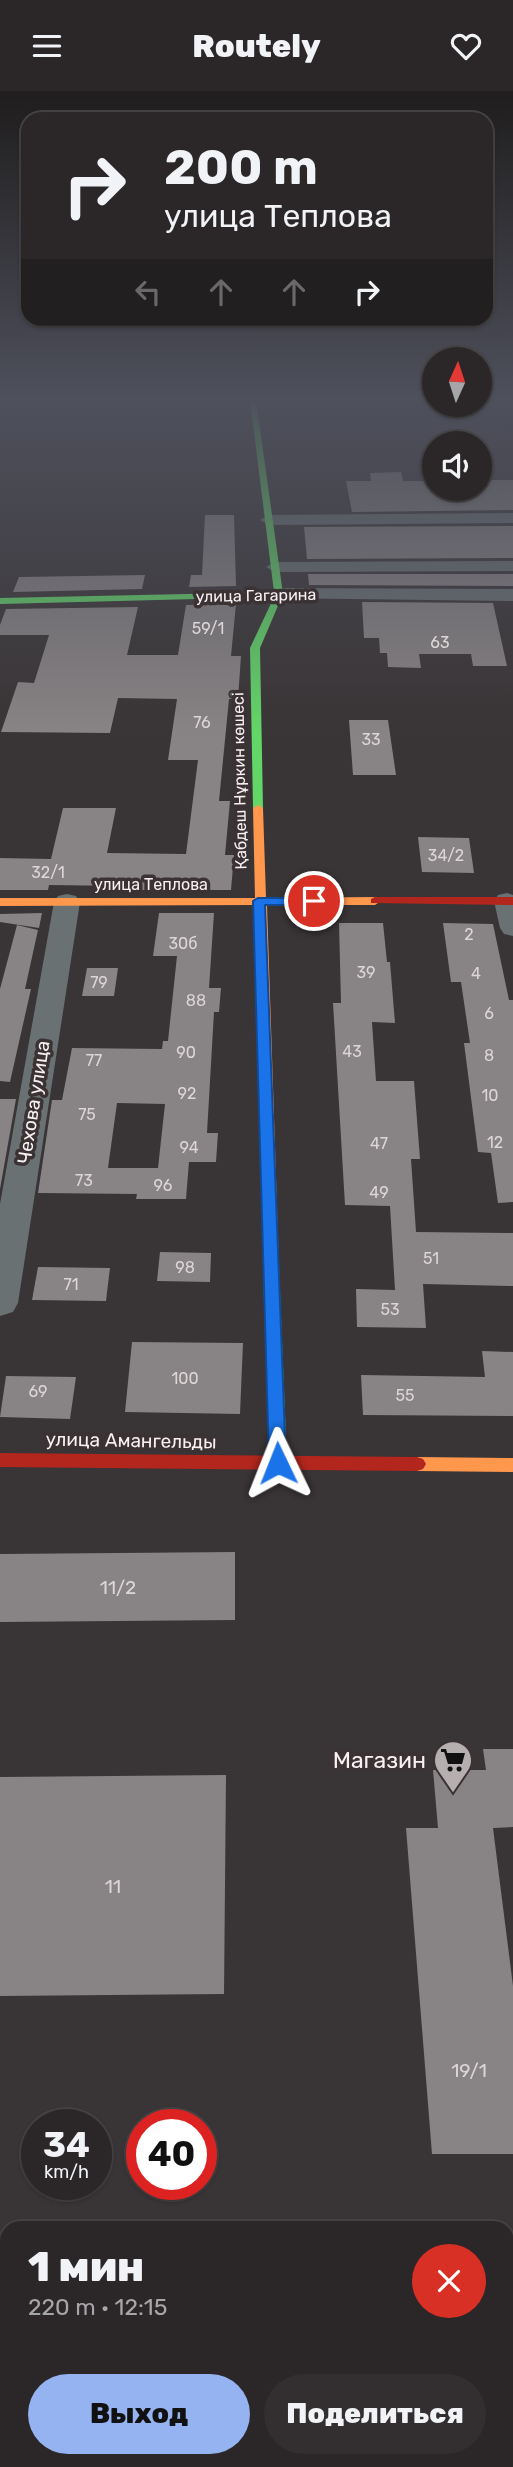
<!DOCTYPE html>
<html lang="ru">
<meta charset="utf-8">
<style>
:root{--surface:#2b2728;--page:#332f30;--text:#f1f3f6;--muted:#a6a5a8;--line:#474445;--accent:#95b2f1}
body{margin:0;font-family:Rubik,sans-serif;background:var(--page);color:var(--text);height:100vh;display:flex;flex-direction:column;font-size:26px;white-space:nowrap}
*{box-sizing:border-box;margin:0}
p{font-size:23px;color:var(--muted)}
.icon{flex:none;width:38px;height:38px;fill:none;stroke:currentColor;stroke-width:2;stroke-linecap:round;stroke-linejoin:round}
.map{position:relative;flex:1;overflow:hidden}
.panel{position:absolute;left:0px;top:2130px;width:514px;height:247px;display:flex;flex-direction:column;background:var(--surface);border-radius:21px 21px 0 0;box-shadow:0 2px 5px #0004,0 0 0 2px var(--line)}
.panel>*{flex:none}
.top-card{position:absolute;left:21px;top:21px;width:472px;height:214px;border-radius:21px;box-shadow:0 2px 5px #0004,0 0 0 2px var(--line);background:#2b2728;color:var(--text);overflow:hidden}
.needle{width:46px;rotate:3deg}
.tools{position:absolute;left:422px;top:256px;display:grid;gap:14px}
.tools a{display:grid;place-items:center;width:70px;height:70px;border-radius:50%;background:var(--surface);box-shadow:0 2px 5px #0004,0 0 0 2px var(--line);font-size:35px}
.speed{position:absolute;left:21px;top:2018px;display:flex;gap:14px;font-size:35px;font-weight:700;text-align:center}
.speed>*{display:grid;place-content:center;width:91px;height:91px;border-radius:50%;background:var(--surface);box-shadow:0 2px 5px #0004,0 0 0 2px var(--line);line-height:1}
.speed small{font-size:18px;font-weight:400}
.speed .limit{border:10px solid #d22;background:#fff;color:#111}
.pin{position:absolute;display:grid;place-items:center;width:60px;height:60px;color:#fff;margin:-30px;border:4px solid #fff;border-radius:50%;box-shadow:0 2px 7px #0007}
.me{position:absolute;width:77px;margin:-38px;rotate:358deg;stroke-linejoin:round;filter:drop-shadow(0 0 5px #0008)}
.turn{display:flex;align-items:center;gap:24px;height:147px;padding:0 28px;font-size:32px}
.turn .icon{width:91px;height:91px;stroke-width:2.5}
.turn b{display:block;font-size:49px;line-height:60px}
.lanes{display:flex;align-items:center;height:66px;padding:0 28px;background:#0003;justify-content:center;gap:35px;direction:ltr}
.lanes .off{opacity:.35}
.round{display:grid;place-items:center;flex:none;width:74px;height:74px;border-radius:37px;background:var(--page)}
.overview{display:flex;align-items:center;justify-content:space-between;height:119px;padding:0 28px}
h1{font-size:42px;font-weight:800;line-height:52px}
.button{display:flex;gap:14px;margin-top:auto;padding:14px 28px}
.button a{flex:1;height:80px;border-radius:42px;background:var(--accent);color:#111;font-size:28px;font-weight:800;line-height:80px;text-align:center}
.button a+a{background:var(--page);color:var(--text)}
header{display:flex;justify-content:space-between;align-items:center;height:91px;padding:0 28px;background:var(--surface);font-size:32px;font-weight:800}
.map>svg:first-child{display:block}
.building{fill:#888384;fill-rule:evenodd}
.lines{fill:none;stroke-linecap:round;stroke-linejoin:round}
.street{fill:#697172;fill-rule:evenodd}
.fast{fill:#63d668;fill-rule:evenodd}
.slow{fill:#ff974d;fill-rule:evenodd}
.jam{fill:#b3261e;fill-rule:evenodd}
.route{fill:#1a73e8;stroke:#114b97;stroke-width:2}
.labels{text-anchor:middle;stroke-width:7;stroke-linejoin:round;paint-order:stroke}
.far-street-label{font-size:16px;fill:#f8f1f3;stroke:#3b3234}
.number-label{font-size:16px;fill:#dcd6d7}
.street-label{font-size:19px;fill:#f8f1f3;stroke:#3b3234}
.near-number-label{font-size:19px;fill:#dcd6d7}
.near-poi-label{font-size:23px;fill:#f8f1f3;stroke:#3b3234;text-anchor:end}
</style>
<header><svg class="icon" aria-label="menu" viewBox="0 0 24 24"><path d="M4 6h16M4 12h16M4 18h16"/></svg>Routely<svg class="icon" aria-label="heart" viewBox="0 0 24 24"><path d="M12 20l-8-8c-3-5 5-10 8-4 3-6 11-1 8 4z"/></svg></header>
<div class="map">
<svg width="513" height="2376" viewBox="0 0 513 2376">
<rect width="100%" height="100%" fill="#393435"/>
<g class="building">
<polygon points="401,381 403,390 434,390 434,397 480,397 480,389 513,389 513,419 352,421 346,390 371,390 370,382"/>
<polygon points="205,424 234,424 236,495 189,496 191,484 202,484"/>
<polygon points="513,435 513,467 307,468 304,436"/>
<polygon points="308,483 513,483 513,495 309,494"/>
<polygon points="145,484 142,498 13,501 19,486"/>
<polygon points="362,511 493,512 507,575 473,575 471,563 419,563 421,577 388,576 387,562 380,562 379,547 364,547"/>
<polygon points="236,513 231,565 241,565 238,608 229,608 219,710 230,710 225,764 234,764 231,799 122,799 123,795 49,794 48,799 0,799 0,767 51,768 63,717 116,717 107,762 186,763 198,669 168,669 177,608 118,607 110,642 1,641 18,591 34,592 49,544 0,544 0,534 6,518 138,516 127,564 178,564 186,514"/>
<polygon points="349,629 388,629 396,684 353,684"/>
<polygon points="418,746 469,747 474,782 422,781"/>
<polygon points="42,822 39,837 0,831 0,823"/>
<path d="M159,822H214L209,897H221L219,921H214L207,1042H218L216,1071H189L186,1108H136L137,1103L38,1102L52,1009H62L72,957L162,958L163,950H168L177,865H153ZM117,1012L165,1013L158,1077H108Z"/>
<polygon points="339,832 383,832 387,871 390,871 395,932 372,931 376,990 414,990 420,1068 411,1068 416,1141 513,1142 513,1195 423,1193 426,1237 357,1236 356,1198 395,1199 390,1115 345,1114 333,912 341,912"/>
<polygon points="443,832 493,833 509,909 513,909 513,1111 498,1112 491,1062 478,1061 464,952 470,952 461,891 451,891"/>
<polygon points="17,834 38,839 25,898 31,898 10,991 0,990 0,898"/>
<polygon points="87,877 118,877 114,905 82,905"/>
<polygon points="0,1008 16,1008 0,1098"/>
<polygon points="160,1161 211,1162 210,1191 157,1190"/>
<polygon points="38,1176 110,1177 106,1210 32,1209"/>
<polygon points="132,1251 243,1252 240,1323 125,1321"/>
<polygon points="482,1260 513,1261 513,1325 363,1324 361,1284 485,1286"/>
<polygon points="6,1285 76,1286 70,1328 0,1326"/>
<polygon points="235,1461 235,1529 0,1531 0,1463"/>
<polygon points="483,1658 513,1658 513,1736 493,1737 513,1895 513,2063 432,2063 406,1737 438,1737 433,1679 486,1679"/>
<polygon points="226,1684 224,1903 0,1905 0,1686"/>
</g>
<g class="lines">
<g class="street">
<polygon points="513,422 513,432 269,434 260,429 269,424"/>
<polygon points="513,470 513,480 275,481 266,476 275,471"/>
<polygon points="279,497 513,498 513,510 272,507 270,503"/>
<polygon points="507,802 513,804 513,845 504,843 500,837 494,810 498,804"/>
<polygon points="67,803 76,805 80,811 18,1212 13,1221 0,1225 0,1113 54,811 58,805"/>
</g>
<g class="fast">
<polygon points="250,309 256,309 283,503 260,557 263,717 258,720 253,717 250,557 274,506 0,513 0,507 274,501"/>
<polygon points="271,1171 279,1176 287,1372 284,1377 278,1379 272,1377 269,1372 263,1176"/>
</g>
<g class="slow">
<polygon points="258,714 263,717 266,807 375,806 381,810 375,814 267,814 279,1176 271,1181 263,1176 255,814 0,815 0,807 255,807 253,717"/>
<polygon points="417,1366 513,1367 513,1381 417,1380 411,1378 408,1373 411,1368"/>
</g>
<g class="jam">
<polygon points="375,806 513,806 513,814 371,812 371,808"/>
<polygon points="0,1362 417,1366 423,1368 426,1373 423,1378 417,1380 0,1376"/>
</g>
</g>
<linearGradient id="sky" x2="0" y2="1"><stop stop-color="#1f1d1d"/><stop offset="0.48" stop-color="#4e505c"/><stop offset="1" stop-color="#4e505c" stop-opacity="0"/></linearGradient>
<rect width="513" height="642" fill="url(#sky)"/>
<polygon class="route" points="258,807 314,807 320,810 314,814 265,814 286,1372 284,1377 271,1377 269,1372 253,810"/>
<defs>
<symbol id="supermarket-pin" viewBox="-11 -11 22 30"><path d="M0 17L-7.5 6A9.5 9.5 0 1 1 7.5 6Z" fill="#b5afb0" stroke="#3b3234"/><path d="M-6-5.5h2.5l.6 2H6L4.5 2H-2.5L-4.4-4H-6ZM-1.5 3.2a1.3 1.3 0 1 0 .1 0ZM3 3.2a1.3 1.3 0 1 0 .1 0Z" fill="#111"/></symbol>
</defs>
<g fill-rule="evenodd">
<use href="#supermarket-pin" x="431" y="1647" width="44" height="60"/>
</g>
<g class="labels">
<g class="far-street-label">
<text transform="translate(256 504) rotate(-1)" y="6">улица Гагарина</text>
<text transform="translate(239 690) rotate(-91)" y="6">Қабдеш Нұркин көшесі</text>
<text x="151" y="799">улица Теплова</text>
</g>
<g class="number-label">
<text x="208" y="543">59/1</text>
<text x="440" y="557">63</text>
<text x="202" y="637">76</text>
<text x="371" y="654">33</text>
<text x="446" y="770">34/2</text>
<text x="48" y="787">32/1</text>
<text x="469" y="849">2</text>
<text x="183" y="858">30б</text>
<text x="366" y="887">39</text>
<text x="476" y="888">4</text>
<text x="99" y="897">79</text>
<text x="196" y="915">88</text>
<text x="489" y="928">6</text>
<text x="352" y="966">43</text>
<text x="186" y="967">90</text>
<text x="489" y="970">8</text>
<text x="94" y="975">77</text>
<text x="187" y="1008">92</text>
<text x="490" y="1010">10</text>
<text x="87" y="1029">75</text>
<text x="495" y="1057">12</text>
<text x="379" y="1058">47</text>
<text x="189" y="1062">94</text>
<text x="84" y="1095">73</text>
<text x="163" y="1100">96</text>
<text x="379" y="1107">49</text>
<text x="431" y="1173">51</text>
<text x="185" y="1182">98</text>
<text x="71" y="1199">71</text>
<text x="390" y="1224">53</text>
<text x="185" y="1293">100</text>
<text x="38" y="1306">69</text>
<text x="405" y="1310">55</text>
</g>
<g class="street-label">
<text transform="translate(33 1011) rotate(-81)" y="7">Чехова улица</text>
<text transform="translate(131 1349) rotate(1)" y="7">улица Амангельды</text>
</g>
<g class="near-number-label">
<text x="118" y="1503">11/2</text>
<text x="113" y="1802">11</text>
<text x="469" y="1986">19/1</text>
</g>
<g class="near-poi-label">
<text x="426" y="1677">Магазин</text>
</g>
</g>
</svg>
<div class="tools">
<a><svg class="needle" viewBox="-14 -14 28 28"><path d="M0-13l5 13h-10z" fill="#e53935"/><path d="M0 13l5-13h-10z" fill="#a6a5a8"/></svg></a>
<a><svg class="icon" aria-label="sound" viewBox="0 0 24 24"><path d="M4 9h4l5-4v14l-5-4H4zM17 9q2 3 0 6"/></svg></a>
</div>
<div class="speed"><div>34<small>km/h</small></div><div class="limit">40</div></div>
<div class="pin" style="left:314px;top:810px;background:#d93025"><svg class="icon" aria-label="arrive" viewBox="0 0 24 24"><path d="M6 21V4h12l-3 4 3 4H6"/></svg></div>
<svg class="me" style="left:278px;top:1372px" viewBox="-20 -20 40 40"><path d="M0-17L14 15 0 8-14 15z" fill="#1a73e8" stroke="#fff" stroke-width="4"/></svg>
<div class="top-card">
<div class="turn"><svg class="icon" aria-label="right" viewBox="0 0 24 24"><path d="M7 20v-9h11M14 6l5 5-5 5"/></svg><div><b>200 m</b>улица Теплова</div></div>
<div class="lanes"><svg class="icon off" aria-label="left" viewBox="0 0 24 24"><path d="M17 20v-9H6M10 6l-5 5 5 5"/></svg><svg class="icon off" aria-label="ahead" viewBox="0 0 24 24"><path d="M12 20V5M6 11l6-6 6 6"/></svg><svg class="icon off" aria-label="ahead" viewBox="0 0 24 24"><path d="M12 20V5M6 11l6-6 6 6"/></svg><svg class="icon" aria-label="right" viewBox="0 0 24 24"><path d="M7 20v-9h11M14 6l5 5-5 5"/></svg></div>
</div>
<section class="panel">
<div class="overview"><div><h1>1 мин</h1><p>220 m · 12:15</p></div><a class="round" style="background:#d93025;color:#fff"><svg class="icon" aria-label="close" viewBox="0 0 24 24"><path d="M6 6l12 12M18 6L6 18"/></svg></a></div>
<div class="button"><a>Выход</a><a>Поделиться</a></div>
</section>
</div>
